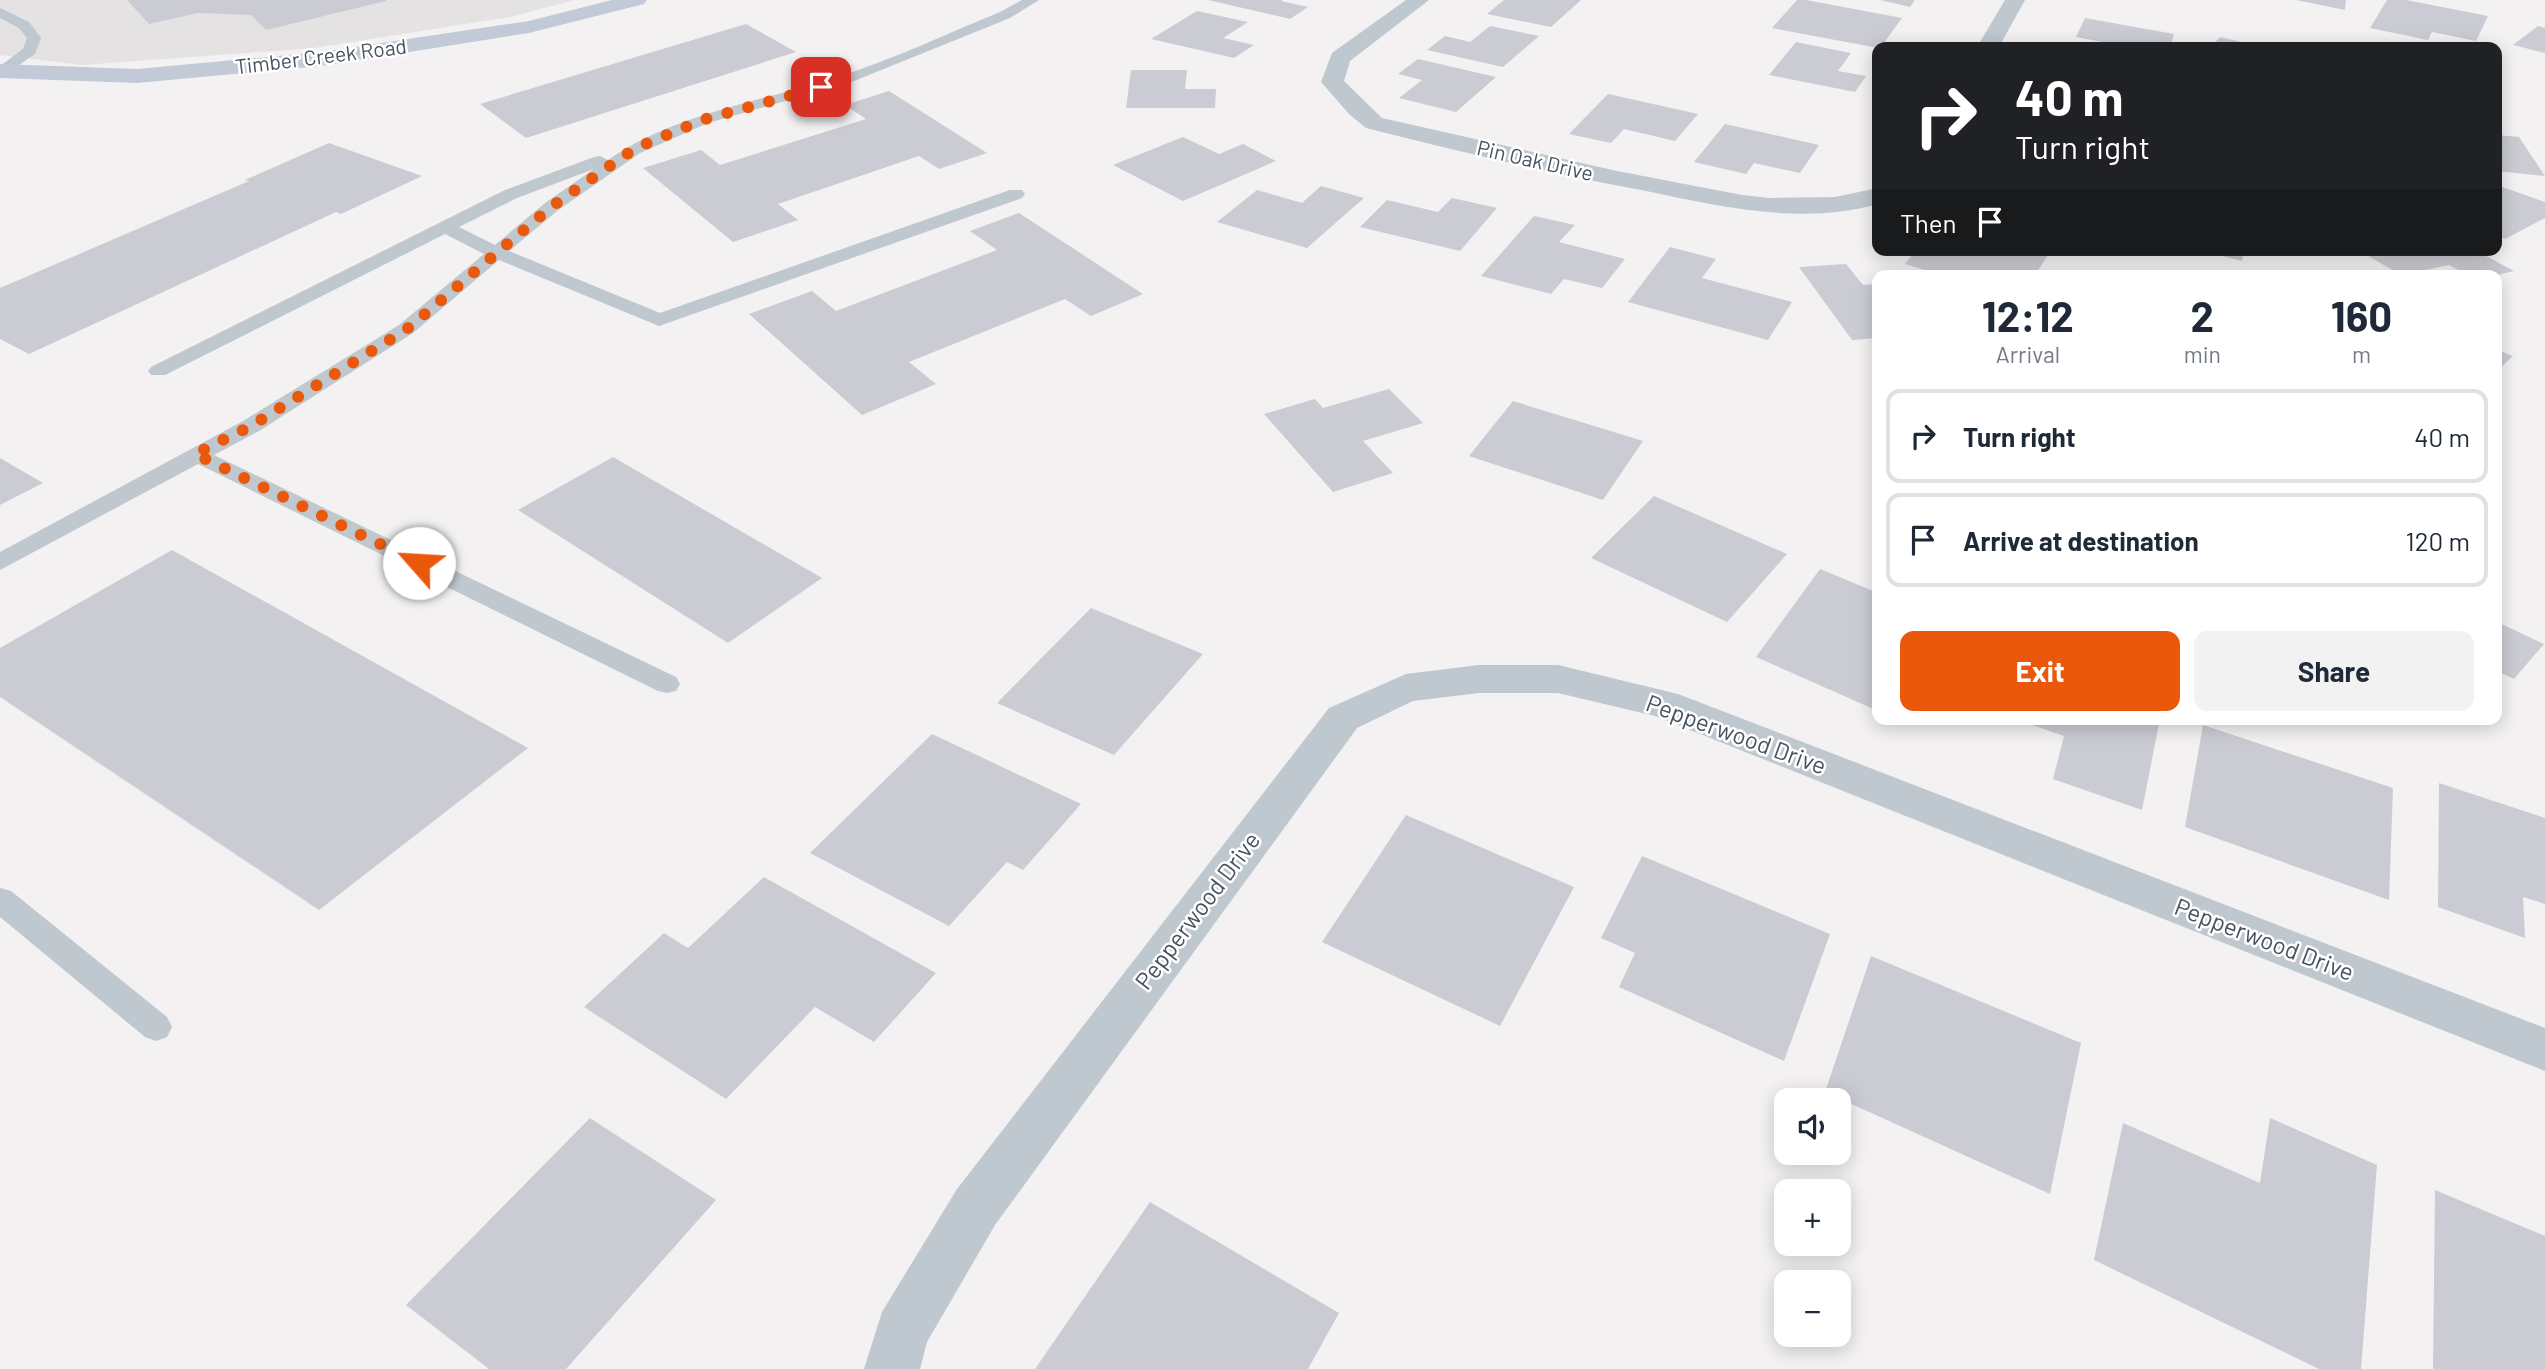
<!DOCTYPE html>
<meta charset="utf-8">
<style>
:root{--surface:#fff;--page:#f2f2f3;--text:#1f2937;--muted:#747a83;--line:#e0e1e3;--accent:#ea580c}
body{margin:0;font-family:Barlow,sans-serif;background:var(--page);color:var(--text);height:100vh;display:flex;flex-direction:column;font-size:26px;white-space:nowrap}
*{box-sizing:border-box;margin:0}
p{font-size:23px;color:var(--muted)}
.icon{flex:none;width:38px;height:38px;fill:none;stroke:currentColor;stroke-width:2;stroke-linecap:round;stroke-linejoin:round}
.map{position:relative;flex:1;overflow:hidden}
.drawer{position:absolute;left:1872px;top:270px;width:630px;height:455px;display:flex;flex-direction:column;background:var(--surface);border-radius:14px;box-shadow:0 4px 18px #0003}
.drawer>*{flex:none}
.top-card{position:absolute;left:1872px;top:42px;width:630px;height:214px;border-radius:14px;box-shadow:0 4px 18px #0003;background:#202124;color:#fff;overflow:hidden}
.buttons{position:absolute;left:1774px;top:1088px;display:grid;gap:14px}
.buttons a{display:grid;place-items:center;width:77px;height:77px;border-radius:14px;background:var(--surface);box-shadow:0 4px 18px #0003;font-size:35px}
.pin{position:absolute;display:grid;place-items:center;width:60px;height:60px;color:#fff;margin:-30px;border-radius:14px;box-shadow:0 4px 10px #0006}
.me{position:absolute;width:77px;margin:-38px;rotate:296deg;stroke-linejoin:round;filter:drop-shadow(0 0 5px #0008)}
.turn{display:flex;align-items:center;gap:24px;height:147px;padding:0 28px;font-size:32px}
.turn .icon{width:91px;height:91px;stroke-width:2.5}
.turn b{display:block;font-size:49px;line-height:60px}
.then{display:flex;align-items:center;height:66px;padding:0 28px;background:#0003;gap:14px;font-size:26px}
.eta{display:flex;justify-content:space-evenly;align-items:center;height:119px;text-align:center}
.eta b{font-size:42px;font-weight:700;line-height:49px}
.action{display:flex;gap:14px;margin-top:auto;padding:14px 28px}
.action a{flex:1;height:80px;border-radius:14px;background:var(--accent);color:#fff;font-size:28px;font-weight:700;line-height:80px;text-align:center}
.action a+a{background:var(--page);color:var(--text)}
ul{padding:0;list-style:none}
li{display:flex;align-items:center;gap:21px;height:94px;margin:0 14px 10px;padding:0 14px;border:4px solid var(--line);border-radius:14px}
li div{flex:1}
li b{display:block;font-size:26px}
li em{font-style:normal}
.map>svg:first-child{display:block}
.education{fill:#e4e2e3}
.building{fill:#cbccd3}
.lines{fill:none;stroke-linecap:round;stroke-linejoin:round}
.lane{fill:#bfc7cf;fill-rule:evenodd}
.street{fill:#bfc7cf;fill-rule:evenodd}
.secondary{fill:#c2cad7;fill-rule:evenodd}
.route{stroke:#ea580c;stroke-width:12;stroke-dasharray:0 21.6}
.labels{text-anchor:middle;stroke-width:5;stroke-linejoin:round;paint-order:stroke}
.far-street-label{font-size:21px;fill:#49525e;stroke:#fff}
.street-label{font-size:24px;fill:#49525e;stroke:#fff}
</style>
<div class="map">
<svg width="2545" height="1369" viewBox="0 0 2545 1369">
<rect width="100%" height="100%" fill="#f3f1f1"/>
<polygon class="education" points="0,0 575,0 510,17 314,48 82,65 0,55"/>
<g class="building">
<polygon points="127,0 386,0 386,1 266,30 251,15 198,13 149,24"/>
<polygon points="1208,0 1283,0 1281,1 1308,7 1290,19"/>
<polygon points="1504,0 1581,0 1551,27 1487,14"/>
<polygon points="1797,0 1806,0 1902,18 1881,47 1878,48 1772,28"/>
<polygon points="1880,0 1915,0 1910,7"/>
<polygon points="2296,0 2346,0 2345,10"/>
<polygon points="2387,0 2406,0 2488,16 2476,41 2432,32 2428,40 2370,28"/>
<polygon points="1197,11 1248,22 1223,38 1254,45 1234,58 1151,39"/>
<polygon points="2085,18 2174,34 2170,47 2118,47 2118,45 2076,37"/>
<polygon points="746,24 796,52 526,138 480,104"/>
<polygon points="1490,26 1539,36 1503,67 1427,50 1445,36 1470,42"/>
<polygon points="2538,26 2545,28 2545,53 2513,45"/>
<polygon points="2220,37 2258,46 2258,47 2211,47"/>
<polygon points="1796,42 1851,53 1838,71 1866,76 1855,92 1769,75"/>
<polygon points="1418,59 1496,77 1456,112 1399,98 1422,80 1398,74"/>
<polygon points="1131,70 1187,70 1185,89 1216,89 1215,108 1126,108"/>
<polygon points="889,91 987,153 939,169 919,156 778,204 798,220 733,242 643,168 701,150 720,165 866,119 845,105"/>
<polygon points="1608,94 1698,114 1675,141 1624,129 1611,143 1569,134"/>
<polygon points="1725,124 1819,145 1800,173 1754,163 1746,174 1694,162"/>
<polygon points="2497,135 2519,137 2545,176 2497,171"/>
<polygon points="1183,137 1219,154 1243,144 1276,161 1183,201 1113,165"/>
<polygon points="329,143 422,176 341,214 336,212 29,354 0,339 0,288 249,181 245,180"/>
<polygon points="2497,185 2545,202 2545,218 2505,239 2497,236"/>
<polygon points="1321,186 1364,198 1307,248 1217,222 1257,190 1302,203"/>
<polygon points="1452,198 1497,208 1460,251 1360,227 1387,200 1438,212"/>
<polygon points="1019,213 1143,294 1091,316 1065,299 909,362 936,384 862,415 749,314 812,291 836,311 997,250 970,231"/>
<polygon points="1534,216 1575,225 1559,242 1625,259 1602,288 1564,279 1551,294 1481,276"/>
<polygon points="1670,247 1716,259 1702,278 1792,302 1768,340 1628,302"/>
<polygon points="1916,250 2030,250 2048,255 2035,275 1941,275 1905,264"/>
<polygon points="2199,250 2244,250 2242,261"/>
<polygon points="2358,250 2475,250 2514,271 2497,275 2467,275 2449,265 2401,275"/>
<polygon points="1846,264 1863,285 1878,284 1878,338 1852,340 1799,267"/>
<polygon points="2497,350 2513,356 2497,371"/>
<polygon points="1389,389 1423,423 1363,441 1393,473 1333,492 1264,414 1315,399 1323,408"/>
<polygon points="1513,401 1643,441 1603,500 1469,456"/>
<polygon points="613,457 822,578 728,643 518,510"/>
<polygon points="0,458 43,483 0,505"/>
<polygon points="1654,496 1787,554 1727,622 1591,558"/>
<polygon points="172,550 528,748 319,910 0,697 0,648"/>
<polygon points="1820,569 1878,593 1878,711 1756,657"/>
<polygon points="1091,608 1203,654 1114,755 997,703"/>
<polygon points="2497,622 2544,644 2514,679 2497,671"/>
<polygon points="2160,719 2142,810 2053,779 2064,736 2017,720"/>
<polygon points="2203,725 2393,788 2389,900 2185,827"/>
<polygon points="932,734 1081,804 1023,870 1007,862 949,926 810,853"/>
<polygon points="2439,783 2545,818 2545,904 2523,897 2525,938 2438,907"/>
<polygon points="1406,815 1574,887 1500,1026 1322,942"/>
<polygon points="1642,856 1830,934 1784,1061 1619,987 1635,953 1601,938"/>
<polygon points="764,877 936,973 874,1042 815,1007 726,1099 584,1007 664,933 688,948"/>
<polygon points="1871,956 2081,1043 2050,1194 1825,1092"/>
<polygon points="590,1118 716,1200 566,1369 489,1369 406,1305"/>
<polygon points="2270,1118 2377,1165 2361,1369 2319,1369 2094,1260 2123,1123 2260,1183"/>
<polygon points="2435,1190 2545,1236 2545,1369 2433,1369"/>
<polygon points="1150,1202 1339,1313 1308,1369 1035,1369"/>
</g>
<g class="lines">
<g class="lane">
<path d="M1022,0H1039L1010,18L849,83L708,123L640,153L557,211L509,251L660,313L1010,190H1022L1025,194L1022,198L659,326L499,260L413,333L259,431L214,455L676,677L680,684L676,691L667,693L658,691L198,464L0,570V552L243,421L399,325L484,254L445,234L165,375H151L148,371L151,367L505,190L594,157L600,156L608,160C675,113 760,102 837,77C892,60 946,34 1000,12ZM594,169L545,203L495,245L459,227L517,198Z"/>
<polygon points="0,8 29,22 41,38 35,54 2,77 0,66 23,49 27,38 19,28 0,18"/>
<polygon points="0,888 11,891 167,1017 172,1027 167,1037 156,1041 145,1037 0,917"/>
</g>
<g class="street">
<path d="M1406,0H1429L1350,61L1344,81L1382,118L1617,171L1742,195L1769,198L1835,197L1878,188V204C1798,226 1720,206 1641,190C1549,173 1457,151 1366,128L1350,115L1321,82L1332,53Z"/>
<polygon points="2005,0 2025,0 1999,47 1977,47"/>
<polygon points="1479,665 1558,665 1678,694 2545,1028 2545,1071 1655,716 1558,693 1479,693 1413,701 1357,728 995,1225 927,1342 920,1369 864,1369 882,1312 957,1189 1329,708 1406,674"/>
</g>
<polygon class="secondary" points="612,0 647,0 644,4 529,33 321,66 137,83 0,78 0,64 137,69 321,52 529,21"/>
</g>
<g class="lines">
<polyline class="route" points="419,563 195,454 251,426 407,329 551,207 634,149 702,120 821,87"/>
</g>
<g class="labels">
<g class="far-street-label">
<text transform="translate(321 57) rotate(-7)" y="7">Timber Creek Road</text>
<text transform="translate(1535 161) rotate(13)" y="7">Pin Oak Drive</text>
</g>
<g class="street-label">
<text transform="translate(1736 735) rotate(20)" y="8">Pepperwood Drive</text>
<text transform="translate(1198 911) rotate(-53)" y="8">Pepperwood Drive</text>
<text transform="translate(2264 940) rotate(21)" y="8">Pepperwood Drive</text>
</g>
</g>
</svg>
<div class="buttons">
<a><svg class="icon" aria-label="sound" viewBox="0 0 24 24"><path d="M4 9h4l5-4v14l-5-4H4zM17 9q2 3 0 6"/></svg></a>
<a>+</a>
<a>−</a>
</div>
<div class="pin" style="left:821px;top:87px;background:#d93025"><svg class="icon" aria-label="arrive" viewBox="0 0 24 24"><path d="M6 21V4h12l-3 4 3 4H6"/></svg></div>
<svg class="me" style="left:419px;top:563px" viewBox="-20 -20 40 40"><circle r="19" fill="#fff"/><path d="M0-13L10 11 0 6-10 11z" fill="#ea580c"/></svg>
<div class="top-card">
<div class="turn"><svg class="icon" aria-label="right" viewBox="0 0 24 24"><path d="M7 20v-9h11M14 6l5 5-5 5"/></svg><div><b>40 m</b>Turn right</div></div>
<div class="then">Then<svg class="icon" aria-label="arrive" viewBox="0 0 24 24"><path d="M6 21V4h12l-3 4 3 4H6"/></svg></div>
</div>
<section class="drawer">
<div class="eta">
<div><b>12:12</b><p>Arrival</p></div>
<div><b>2</b><p>min</p></div>
<div><b>160</b><p>m</p></div>
</div>
<ul>
<li><svg class="icon" aria-label="right" viewBox="0 0 24 24"><path d="M7 20v-9h11M14 6l5 5-5 5"/></svg><div><b>Turn right</b></div><em>40 m</em></li>
<li><svg class="icon" aria-label="arrive" viewBox="0 0 24 24"><path d="M6 21V4h12l-3 4 3 4H6"/></svg><div><b>Arrive at destination</b></div><em>120 m</em></li>
</ul>
<div class="action"><a>Exit</a><a>Share</a></div>
</section>
</div>
